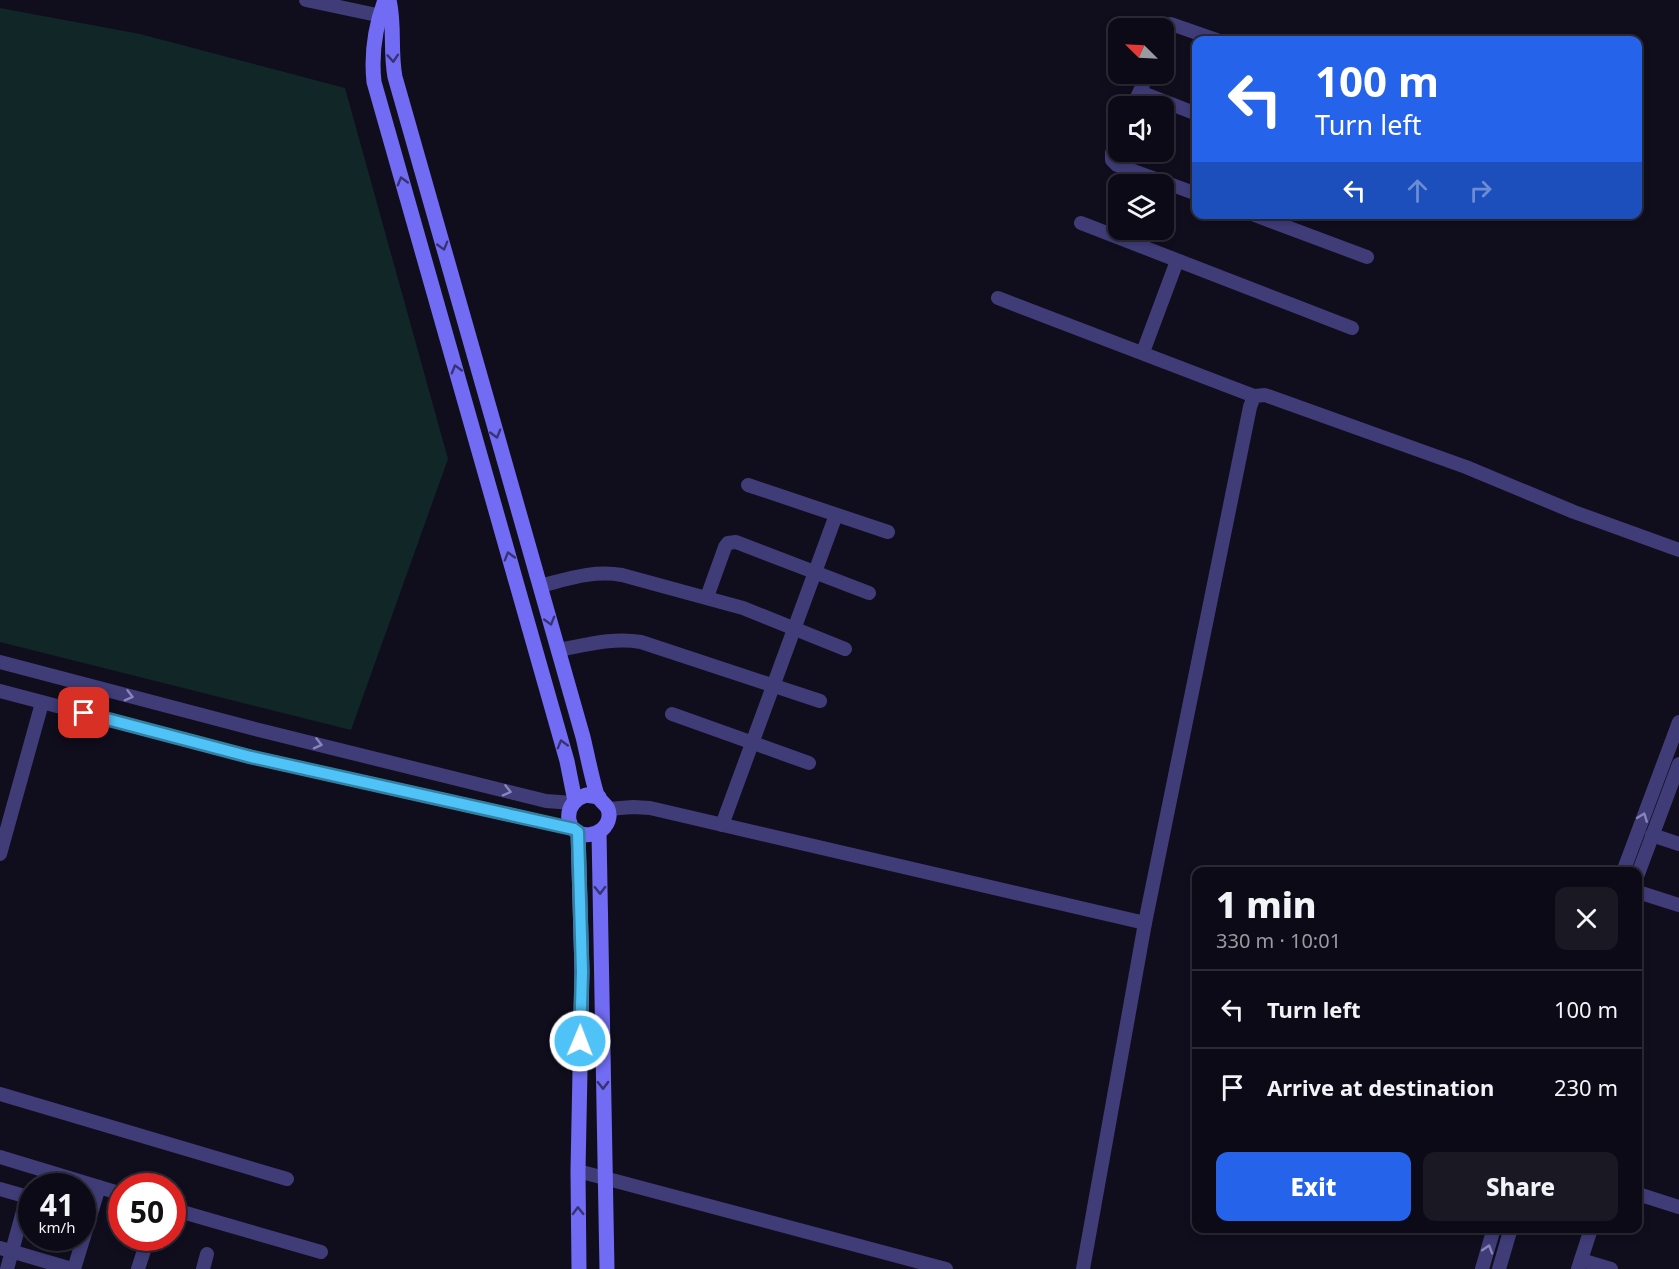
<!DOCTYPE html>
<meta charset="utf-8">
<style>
:root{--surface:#0c0a16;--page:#1a1823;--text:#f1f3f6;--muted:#9a9aa1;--line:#2c2b35;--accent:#2563eb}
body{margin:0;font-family:"Noto Sans",sans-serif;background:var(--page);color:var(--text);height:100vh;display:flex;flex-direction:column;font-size:22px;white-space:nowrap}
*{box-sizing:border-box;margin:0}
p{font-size:20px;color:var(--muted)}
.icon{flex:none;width:33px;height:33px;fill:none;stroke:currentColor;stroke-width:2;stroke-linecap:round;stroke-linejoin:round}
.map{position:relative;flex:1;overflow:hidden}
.sheet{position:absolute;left:1192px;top:867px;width:450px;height:366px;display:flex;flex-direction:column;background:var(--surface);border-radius:12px;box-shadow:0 3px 9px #0003,0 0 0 2px var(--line)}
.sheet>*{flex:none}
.hud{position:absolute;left:1192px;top:36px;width:450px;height:183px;border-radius:12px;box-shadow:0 3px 9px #0003,0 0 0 2px var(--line);background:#2563eb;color:#fff;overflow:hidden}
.needle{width:39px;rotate:294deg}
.tools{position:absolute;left:1108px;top:18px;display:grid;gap:12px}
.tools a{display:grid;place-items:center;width:66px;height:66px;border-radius:12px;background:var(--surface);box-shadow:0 3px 9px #0003,0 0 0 2px var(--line);font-size:30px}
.speed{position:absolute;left:18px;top:1173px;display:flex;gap:12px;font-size:30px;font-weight:700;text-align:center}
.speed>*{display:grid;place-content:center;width:78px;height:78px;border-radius:50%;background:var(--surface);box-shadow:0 3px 9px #0003,0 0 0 2px var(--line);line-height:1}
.speed small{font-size:15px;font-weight:400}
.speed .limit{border:9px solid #d22;background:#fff;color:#111}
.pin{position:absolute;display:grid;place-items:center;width:51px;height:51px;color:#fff;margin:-26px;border-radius:12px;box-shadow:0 3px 9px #0006}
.me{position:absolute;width:66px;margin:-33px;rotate:1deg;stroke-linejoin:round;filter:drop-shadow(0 0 4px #0008)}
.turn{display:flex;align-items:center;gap:21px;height:126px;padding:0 24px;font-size:27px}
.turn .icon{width:78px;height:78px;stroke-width:2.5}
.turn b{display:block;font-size:42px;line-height:51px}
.lanes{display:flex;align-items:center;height:57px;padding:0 24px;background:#0003;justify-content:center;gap:30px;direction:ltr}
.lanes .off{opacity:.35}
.round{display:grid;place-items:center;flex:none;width:63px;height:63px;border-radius:12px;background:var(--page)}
.overview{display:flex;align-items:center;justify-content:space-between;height:102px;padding:0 24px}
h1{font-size:36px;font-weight:800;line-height:45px}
.primary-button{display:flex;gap:12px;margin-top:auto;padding:12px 24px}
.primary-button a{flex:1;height:69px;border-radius:12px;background:var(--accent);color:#fff;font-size:24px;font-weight:800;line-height:69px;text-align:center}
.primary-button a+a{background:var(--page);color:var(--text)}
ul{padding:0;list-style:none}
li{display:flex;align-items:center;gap:18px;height:78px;padding:0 24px;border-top:2px solid var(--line)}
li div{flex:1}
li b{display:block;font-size:22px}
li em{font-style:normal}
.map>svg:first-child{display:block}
.green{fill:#112626}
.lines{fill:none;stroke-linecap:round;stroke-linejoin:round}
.street{stroke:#3f3c78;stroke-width:14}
.secondary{stroke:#716cf3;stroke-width:15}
.oneway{stroke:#373373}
.oneway2{stroke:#8984ba}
.route-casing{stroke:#337fa1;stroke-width:15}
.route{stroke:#4fc3f7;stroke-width:10}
</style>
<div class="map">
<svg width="1679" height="1269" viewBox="0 0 1679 1269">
<rect width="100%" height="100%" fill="#100d1d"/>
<polygon class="green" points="0,8 140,34 345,88 448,459 351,730 0,642"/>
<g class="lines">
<g class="street">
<polyline points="306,0 391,18"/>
<polyline points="1164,35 1171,24 1217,40"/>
<polyline points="1140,92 1197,114"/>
<polyline points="1133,106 1148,74"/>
<polyline points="1119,138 1112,153 1112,160 1117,165 1197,194"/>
<polyline points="1252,214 1367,257"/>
<polyline points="1081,223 1352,328"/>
<polyline points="998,298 1254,396"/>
<polyline points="1143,352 1177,261"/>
<polyline points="748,485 888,532"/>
<path d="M540,586C568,579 593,570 622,575L743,608L845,649"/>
<polyline points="707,597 725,547 728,543 736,542 869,593"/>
<path d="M558,650C586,645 613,637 641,642L820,701"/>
<polyline points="0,662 255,729 546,801 573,803"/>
<polyline points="0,691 251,757 574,829"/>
<polyline points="672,714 809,763"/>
<polyline points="608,809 633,807 650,808 1145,923 1250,407 1254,396 1265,395 1466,467 1574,512 1679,550"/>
<polyline points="722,825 836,515"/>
<polyline points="1652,835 1679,844"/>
<polyline points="0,854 42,703"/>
<polyline points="1623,872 1679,722"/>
<polyline points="1638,874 1679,764"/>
<polyline points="1638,892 1679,905"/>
<polyline points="0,1094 287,1179"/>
<polyline points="0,1157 122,1194"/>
<polyline points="578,1171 946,1269"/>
<polyline points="0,1189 21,1195 25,1198 25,1204 7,1269"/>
<polyline points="1638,1194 1679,1207"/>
<polyline points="172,1209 321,1252"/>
<polyline points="0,1248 72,1269"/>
<polyline points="1581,1260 1611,1269"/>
<polyline points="74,1269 99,1187"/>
<polyline points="138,1269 148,1238"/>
<polyline points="203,1269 207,1254"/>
<polyline points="1083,1269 1145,923"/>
<polyline points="1482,1269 1494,1228"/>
<polyline points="1499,1269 1511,1228"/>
<polyline points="1578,1269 1590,1232"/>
</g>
<g class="secondary">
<path d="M385,0C375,27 371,54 374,82L567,761L575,801"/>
<path d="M389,0C395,25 390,51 395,77L583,737C586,749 594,789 598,797C603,804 610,806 609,817C606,838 573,842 569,820C567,807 575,799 586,795L599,797"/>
<polyline points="578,832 582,971 578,1171 579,1269"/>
<polyline points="599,832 607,1269"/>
</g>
</g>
<defs><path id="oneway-chevron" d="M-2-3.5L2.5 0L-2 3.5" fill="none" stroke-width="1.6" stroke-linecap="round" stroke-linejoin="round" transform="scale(1.5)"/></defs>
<g class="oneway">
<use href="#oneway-chevron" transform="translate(393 58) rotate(86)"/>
<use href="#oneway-chevron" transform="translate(402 181) rotate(-106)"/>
<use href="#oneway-chevron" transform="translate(443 246) rotate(74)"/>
<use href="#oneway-chevron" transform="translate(456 369) rotate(-106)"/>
<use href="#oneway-chevron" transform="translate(496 434) rotate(74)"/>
<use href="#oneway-chevron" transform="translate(509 556) rotate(-106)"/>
<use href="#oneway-chevron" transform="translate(550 621) rotate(74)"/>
<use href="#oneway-chevron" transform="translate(562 744) rotate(-106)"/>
<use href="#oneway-chevron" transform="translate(600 890) rotate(89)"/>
<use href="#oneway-chevron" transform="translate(603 1085) rotate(89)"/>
<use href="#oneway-chevron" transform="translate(578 1211) rotate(-91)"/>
</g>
<g class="oneway2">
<use href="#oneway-chevron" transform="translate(129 696) rotate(15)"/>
<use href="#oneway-chevron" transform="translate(318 744) rotate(14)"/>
<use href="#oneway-chevron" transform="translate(507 791) rotate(14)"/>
<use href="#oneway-chevron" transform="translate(1643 817) rotate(-69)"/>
<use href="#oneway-chevron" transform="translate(1488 1249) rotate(-73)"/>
</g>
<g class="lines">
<defs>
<polyline id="route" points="84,713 251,757 574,829 578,832 582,972 580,1041"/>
</defs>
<use href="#route" class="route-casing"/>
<use href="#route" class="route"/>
</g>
</svg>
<div class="tools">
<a><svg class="needle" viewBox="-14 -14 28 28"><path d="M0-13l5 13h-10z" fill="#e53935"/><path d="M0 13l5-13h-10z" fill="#9a9aa1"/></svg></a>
<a><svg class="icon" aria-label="sound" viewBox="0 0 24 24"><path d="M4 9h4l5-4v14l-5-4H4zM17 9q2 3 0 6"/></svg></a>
<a><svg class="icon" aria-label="layers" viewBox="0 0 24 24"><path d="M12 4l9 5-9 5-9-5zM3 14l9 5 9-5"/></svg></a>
</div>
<div class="speed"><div>41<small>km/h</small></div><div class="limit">50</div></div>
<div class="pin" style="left:84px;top:713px;background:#d93025"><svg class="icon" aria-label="arrive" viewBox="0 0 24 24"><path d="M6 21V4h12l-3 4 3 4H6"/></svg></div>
<svg class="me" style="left:580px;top:1041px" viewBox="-20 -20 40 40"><circle r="17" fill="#4fc3f7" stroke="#fff" stroke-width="3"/><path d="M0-11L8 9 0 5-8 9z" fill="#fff"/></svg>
<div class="hud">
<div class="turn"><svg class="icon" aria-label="left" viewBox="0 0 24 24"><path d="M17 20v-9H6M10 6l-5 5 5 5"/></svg><div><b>100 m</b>Turn left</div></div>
<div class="lanes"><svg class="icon" aria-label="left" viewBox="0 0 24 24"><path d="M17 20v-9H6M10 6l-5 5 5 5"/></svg><svg class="icon off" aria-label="ahead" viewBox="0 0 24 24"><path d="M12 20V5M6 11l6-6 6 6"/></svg><svg class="icon off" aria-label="right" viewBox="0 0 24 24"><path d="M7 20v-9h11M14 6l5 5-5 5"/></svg></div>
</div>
<section class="sheet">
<div class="overview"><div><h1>1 min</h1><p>330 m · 10:01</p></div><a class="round"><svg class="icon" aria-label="close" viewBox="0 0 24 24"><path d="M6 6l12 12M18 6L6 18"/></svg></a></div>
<ul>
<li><svg class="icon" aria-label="left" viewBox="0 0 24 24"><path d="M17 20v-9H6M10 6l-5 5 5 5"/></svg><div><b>Turn left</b></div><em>100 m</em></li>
<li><svg class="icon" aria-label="arrive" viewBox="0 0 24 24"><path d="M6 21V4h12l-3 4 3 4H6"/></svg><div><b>Arrive at destination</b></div><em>230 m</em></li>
</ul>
<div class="primary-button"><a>Exit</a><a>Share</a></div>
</section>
</div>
